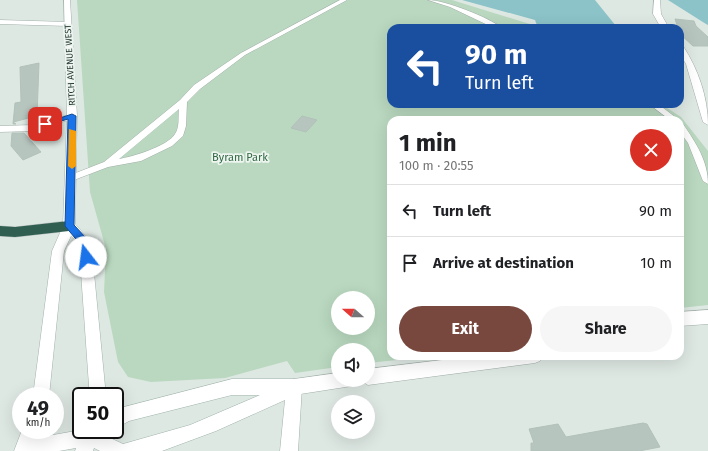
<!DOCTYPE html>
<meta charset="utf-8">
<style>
:root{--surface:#fff;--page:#f6f6f6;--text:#202124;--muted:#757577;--line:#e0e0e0;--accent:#78483f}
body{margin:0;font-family:"Fira Sans",sans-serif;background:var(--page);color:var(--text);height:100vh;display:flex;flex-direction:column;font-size:15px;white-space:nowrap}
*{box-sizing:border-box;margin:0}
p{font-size:13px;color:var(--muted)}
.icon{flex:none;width:22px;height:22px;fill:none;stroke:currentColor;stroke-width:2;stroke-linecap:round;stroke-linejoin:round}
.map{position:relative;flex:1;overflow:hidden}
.details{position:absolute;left:387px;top:116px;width:297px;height:244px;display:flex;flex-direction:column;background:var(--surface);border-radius:12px;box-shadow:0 4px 16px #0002}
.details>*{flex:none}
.guide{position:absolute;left:387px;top:24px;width:297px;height:84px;border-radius:12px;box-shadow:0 4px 16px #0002;background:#1a4fa0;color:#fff;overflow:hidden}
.needle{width:26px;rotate:291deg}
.controls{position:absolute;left:331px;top:291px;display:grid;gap:8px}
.controls a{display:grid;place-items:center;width:44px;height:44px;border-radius:50%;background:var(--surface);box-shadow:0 4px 16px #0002;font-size:20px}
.speed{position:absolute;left:12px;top:387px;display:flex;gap:8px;font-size:20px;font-weight:700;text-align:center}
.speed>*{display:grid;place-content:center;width:52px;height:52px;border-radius:50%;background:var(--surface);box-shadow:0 4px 16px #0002;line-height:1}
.speed small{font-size:10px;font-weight:400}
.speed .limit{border:2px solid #111;border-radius:6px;background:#fff;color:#111}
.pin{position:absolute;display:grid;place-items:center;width:34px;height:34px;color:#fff;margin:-17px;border-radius:8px;box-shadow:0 2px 6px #0006}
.me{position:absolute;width:44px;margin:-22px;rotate:345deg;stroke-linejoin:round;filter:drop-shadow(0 0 3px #0008)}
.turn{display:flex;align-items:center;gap:14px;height:84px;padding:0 12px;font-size:18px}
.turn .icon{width:52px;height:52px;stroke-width:2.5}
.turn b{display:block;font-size:28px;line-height:34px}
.round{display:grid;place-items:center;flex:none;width:42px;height:42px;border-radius:21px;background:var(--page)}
.summary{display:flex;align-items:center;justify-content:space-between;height:68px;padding:0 12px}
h1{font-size:24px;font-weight:700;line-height:30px}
.button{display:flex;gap:8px;margin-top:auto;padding:8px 12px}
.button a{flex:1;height:46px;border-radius:24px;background:var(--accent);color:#fff;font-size:16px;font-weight:700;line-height:46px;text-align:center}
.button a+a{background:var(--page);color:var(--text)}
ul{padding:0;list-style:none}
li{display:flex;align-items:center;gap:12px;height:52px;padding:0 12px;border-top:1px solid var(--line)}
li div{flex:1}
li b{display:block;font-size:15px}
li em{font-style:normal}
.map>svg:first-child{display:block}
.green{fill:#b9d8bf;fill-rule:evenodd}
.water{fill:#8bc3c8}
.building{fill:#b7c5bf;stroke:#b2c1ba}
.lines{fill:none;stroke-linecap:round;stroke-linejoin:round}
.service-casing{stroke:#a2afa9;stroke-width:1}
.minor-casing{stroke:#a2afa9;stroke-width:1}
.secondary-casing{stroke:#9fb3aa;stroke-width:1}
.motorway-casing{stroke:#bcc3c1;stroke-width:1}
.service{fill:#fff;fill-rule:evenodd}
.minor{fill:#fff;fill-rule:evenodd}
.secondary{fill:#fff;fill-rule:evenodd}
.motorway{fill:#305f52;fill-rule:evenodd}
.route{fill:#1a73e8;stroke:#114b97}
.slow{fill:#f59e0b}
.labels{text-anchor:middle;stroke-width:3.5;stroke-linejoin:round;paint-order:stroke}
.far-street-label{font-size:9px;fill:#21362f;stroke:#eef5f1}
.park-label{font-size:11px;fill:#306942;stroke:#eef5f1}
</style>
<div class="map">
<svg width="708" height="451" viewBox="0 0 708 451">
<rect width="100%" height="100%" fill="#dee8e3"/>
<path class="green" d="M77,0H452L533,25L530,28H391V104H661L681,117L708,151V305L680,308V120H391V356H436L368,363V350H338V367L295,373L287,361L225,378L151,382L128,377L118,362L104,292L106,249L90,192ZM338,298H368V328H338Z"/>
<g class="water">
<polygon points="462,0 595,0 616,26 538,28 535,20"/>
<polygon points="668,0 708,0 708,25 706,24"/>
</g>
<g class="building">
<polygon points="675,19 694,21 696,26 708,37 708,46 693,46 680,34 680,28 672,27 677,25"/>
<polygon points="39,63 37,116 13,122 16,124 13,124 15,103 21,102 20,67"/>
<polygon points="302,116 317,120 306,132 291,128"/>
<polygon points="12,133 24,133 41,152 23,160 11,146"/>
<polygon points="643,423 647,424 660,447 639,451 531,451 531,443 534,443 529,429 558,424 566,437"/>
</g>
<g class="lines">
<defs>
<g id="service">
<path d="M340,0H347L245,55L200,89L187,102L186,126L183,136L172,146L141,161L108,167L74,180H68L66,178L68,176L104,162L180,100L194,85L241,53ZM179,109C178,117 180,127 175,134C168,146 132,157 119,159Z"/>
<path d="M428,0C445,0 490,18 502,28H494L450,7Z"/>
<polygon points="0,20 68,22 71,24 68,26 0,24"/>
<polygon points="649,104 658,104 679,120 670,120"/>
<polygon points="72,114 75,114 75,118 32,131 0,132 0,126 32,125"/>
<path d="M680,123L683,124C696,143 708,161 708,184L703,181L688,143L680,132Z"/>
</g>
<g id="minor">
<polygon points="654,0 660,0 661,14 669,28 661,28 653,14"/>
<path d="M680,46H683C698,69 708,97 708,125L703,122L686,64L680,54Z"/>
<polygon points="708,310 708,324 680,326 680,312"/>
<polygon points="475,356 543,356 540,361 535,363 368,385 363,382 361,380 368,380 368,369"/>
<polygon points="338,373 338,380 354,380 352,386 294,395 288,393 286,387 288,381 294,379"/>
</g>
<g id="secondary">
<polygon points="64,0 70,0 77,116 75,224 91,242 105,386 104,396 88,396 89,386 79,244 71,236 64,251 49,396 33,396 52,251 63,226 67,116"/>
<polygon points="232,379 294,379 300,381 302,387 298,451 280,451 285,400 216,431 162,451 100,451 94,448 93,451 75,451 76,448 59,451 14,451 22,430 38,430 36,438 81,430 108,430 106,436 123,444 190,425 260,395 232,395 129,421 115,429 115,411 120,408"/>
</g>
<polygon id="motorway" points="69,221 73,223 75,226 73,229 69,231 15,237 0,236 0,226 15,227"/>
</defs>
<use href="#service" class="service-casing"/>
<use href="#minor" class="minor-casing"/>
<use href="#secondary" class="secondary-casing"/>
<use href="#motorway" class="motorway-casing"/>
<use href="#service" class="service"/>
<use href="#minor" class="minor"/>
<use href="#secondary" class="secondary"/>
<use href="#motorway" class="motorway"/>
</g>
<polygon class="route" points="72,114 76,116 74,225 88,240 91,257 86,261 81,257 80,244 65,226 68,119 45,126 42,124"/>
<polygon class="slow" points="69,129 76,131 76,166 72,169 68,166"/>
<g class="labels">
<g class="far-street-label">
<text transform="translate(70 65) rotate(-93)" y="3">RITCH AVENUE WEST</text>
</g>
<g class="park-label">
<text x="240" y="161">Byram Park</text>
</g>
</g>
</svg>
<div class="controls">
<a><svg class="needle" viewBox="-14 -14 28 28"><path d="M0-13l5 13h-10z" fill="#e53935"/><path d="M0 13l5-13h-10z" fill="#757577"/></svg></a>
<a><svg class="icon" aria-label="sound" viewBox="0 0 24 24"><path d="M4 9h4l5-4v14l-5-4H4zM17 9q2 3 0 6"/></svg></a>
<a><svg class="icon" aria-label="layers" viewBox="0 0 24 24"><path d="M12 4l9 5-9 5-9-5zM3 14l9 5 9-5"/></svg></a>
</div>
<div class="speed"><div>49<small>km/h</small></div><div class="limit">50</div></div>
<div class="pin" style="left:45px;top:124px;background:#d93025"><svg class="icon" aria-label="arrive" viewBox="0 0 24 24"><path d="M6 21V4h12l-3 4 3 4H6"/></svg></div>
<svg class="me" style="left:86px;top:257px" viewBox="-20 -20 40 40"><circle r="19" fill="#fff"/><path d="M0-13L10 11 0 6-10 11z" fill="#1a73e8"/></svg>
<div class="guide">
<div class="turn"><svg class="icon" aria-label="left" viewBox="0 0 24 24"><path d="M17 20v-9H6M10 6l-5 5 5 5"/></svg><div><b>90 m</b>Turn left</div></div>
</div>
<section class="details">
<div class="summary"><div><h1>1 min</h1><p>100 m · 20:55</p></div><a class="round" style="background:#d93025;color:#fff"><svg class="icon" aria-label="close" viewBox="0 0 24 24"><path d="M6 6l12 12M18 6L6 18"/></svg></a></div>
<ul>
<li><svg class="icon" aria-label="left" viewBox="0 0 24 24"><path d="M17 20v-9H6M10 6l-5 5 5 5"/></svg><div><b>Turn left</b></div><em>90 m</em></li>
<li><svg class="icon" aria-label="arrive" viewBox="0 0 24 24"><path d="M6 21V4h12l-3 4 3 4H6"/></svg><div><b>Arrive at destination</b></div><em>10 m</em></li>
</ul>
<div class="button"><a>Exit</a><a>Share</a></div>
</section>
</div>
